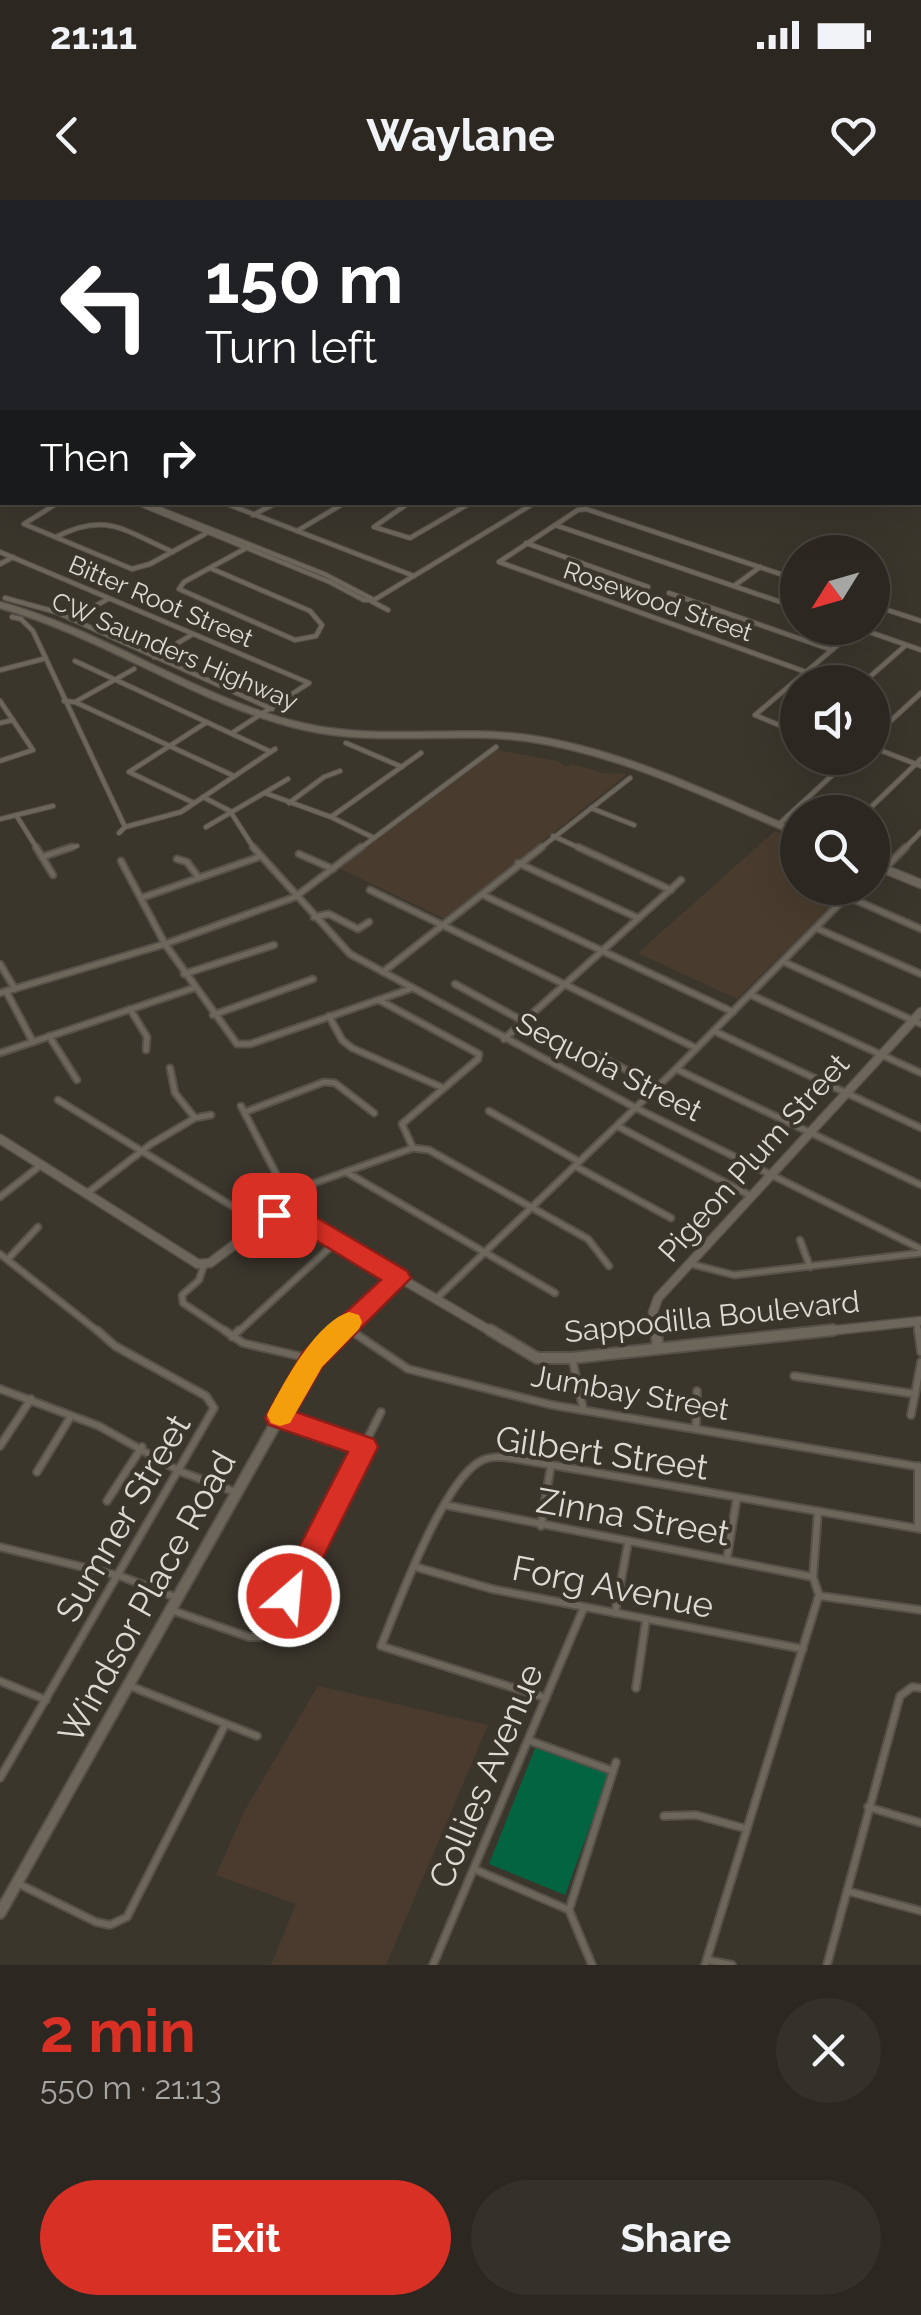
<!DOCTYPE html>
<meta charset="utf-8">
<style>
:root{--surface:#2c2821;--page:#34302a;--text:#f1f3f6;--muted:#a6a6a5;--line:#48443f;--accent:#d93025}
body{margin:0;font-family:Raleway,sans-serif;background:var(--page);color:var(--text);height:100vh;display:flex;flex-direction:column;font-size:38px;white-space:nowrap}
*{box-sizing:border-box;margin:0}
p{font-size:32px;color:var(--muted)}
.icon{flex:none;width:55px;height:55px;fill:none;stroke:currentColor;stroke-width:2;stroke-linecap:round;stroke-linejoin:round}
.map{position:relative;height:1765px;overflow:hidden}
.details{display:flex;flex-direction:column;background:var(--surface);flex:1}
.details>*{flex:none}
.top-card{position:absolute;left:0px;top:0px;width:922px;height:305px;box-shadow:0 10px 40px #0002,0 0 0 2px var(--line);background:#202124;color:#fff;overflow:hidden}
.needle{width:65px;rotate:233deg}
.controls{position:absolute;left:780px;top:335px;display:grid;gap:20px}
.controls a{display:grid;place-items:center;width:110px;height:110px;border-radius:50%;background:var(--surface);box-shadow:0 10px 40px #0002,0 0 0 2px var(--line);font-size:50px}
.pin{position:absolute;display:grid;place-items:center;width:85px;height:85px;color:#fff;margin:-42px;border-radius:20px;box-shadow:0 5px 15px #0006}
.me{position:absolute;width:110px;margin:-55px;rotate:27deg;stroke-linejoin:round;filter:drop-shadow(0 0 8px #0008)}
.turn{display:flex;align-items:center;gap:35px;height:210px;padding:0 40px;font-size:45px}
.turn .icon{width:130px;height:130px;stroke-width:2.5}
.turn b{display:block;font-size:70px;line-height:85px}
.then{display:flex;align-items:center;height:95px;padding:0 40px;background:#0003;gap:20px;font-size:38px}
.round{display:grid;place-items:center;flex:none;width:105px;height:105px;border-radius:52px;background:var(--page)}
.overview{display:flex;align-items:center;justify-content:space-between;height:170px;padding:0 40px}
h1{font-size:60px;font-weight:700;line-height:75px;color:var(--accent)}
.primary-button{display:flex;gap:20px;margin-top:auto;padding:20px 40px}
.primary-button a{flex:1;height:115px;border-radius:60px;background:var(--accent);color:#fff;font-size:40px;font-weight:700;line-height:115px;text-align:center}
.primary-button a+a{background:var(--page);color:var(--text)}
.status{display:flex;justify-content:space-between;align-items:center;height:70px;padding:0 50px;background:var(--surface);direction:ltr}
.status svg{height:28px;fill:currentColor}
header{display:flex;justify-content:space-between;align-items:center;height:130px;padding:0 40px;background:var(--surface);font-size:45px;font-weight:700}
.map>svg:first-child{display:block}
.industrial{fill:#4a3b2e}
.education{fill:#493c2e}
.green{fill:#036442}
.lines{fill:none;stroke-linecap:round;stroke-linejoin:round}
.street-far3-casing{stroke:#56524a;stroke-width:5}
.street-far2-casing{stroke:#56524a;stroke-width:6}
.street-far1-casing{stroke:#56524a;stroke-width:9}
.street-casing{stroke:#56524a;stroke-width:10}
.secondary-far3-casing{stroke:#56524a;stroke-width:6}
.secondary-far2-casing{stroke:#56524a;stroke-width:9}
.secondary-far1-casing{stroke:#56524a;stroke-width:11}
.secondary-casing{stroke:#56524a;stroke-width:14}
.street-far3{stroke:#6c665b;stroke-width:2.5}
.street-far2{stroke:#6c665b;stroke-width:4}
.street-far1{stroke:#6c665b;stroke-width:5}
.street{stroke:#6c665b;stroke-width:6}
.secondary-far3{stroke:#6c665b;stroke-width:4}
.secondary-far2{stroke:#6c665b;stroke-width:6}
.secondary-far1{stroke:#6c665b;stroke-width:8}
.secondary{stroke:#6c665b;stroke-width:10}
.route{fill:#d93025;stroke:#8d1f18;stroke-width:2.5}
.slow{fill:#f59e0b}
.labels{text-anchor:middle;stroke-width:8;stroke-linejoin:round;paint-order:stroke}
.far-street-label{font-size:25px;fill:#dddad4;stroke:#3b362c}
.street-label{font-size:30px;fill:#dddad4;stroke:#3b362c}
.near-street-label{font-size:35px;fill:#dddad4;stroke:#3b362c}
</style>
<div class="status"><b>21:11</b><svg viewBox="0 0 49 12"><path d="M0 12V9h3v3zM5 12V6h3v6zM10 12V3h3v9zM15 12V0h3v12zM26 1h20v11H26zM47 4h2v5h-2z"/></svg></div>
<header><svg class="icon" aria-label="back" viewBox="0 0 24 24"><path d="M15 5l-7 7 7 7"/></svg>Waylane<svg class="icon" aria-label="heart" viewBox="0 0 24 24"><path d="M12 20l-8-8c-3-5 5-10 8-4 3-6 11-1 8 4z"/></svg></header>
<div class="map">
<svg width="921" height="1765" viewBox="0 0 921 1765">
<rect width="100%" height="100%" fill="#3b362c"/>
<polygon class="industrial" points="318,1486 488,1525 386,1765 271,1765 296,1704 216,1675 245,1610"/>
<g class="education">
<polygon points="497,550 558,561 565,567 572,564 602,573 627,574 445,719 339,668"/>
<polygon points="775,631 797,640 798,688 850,688 737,799 638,753"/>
</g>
<polygon class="green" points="536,1546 609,1574 565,1695 489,1664"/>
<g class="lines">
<defs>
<g id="street-far3">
<polyline points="177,0 182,2"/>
<polyline points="317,0 322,2"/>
<polyline points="107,2 115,2"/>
<polyline points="136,2 156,0"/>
<polyline points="251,2 272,0"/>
<polyline points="403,2 415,1"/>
</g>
<g id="street-far2">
<polyline points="59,302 24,324 132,369 150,364 205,334"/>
<polyline points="135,302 330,382 364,400 374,400"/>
<polyline points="142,302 324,374 374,400"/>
<polyline points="222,302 414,376"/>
<polyline points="410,302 374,327 410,338 472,302"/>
<polyline points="253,315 278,302"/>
<polyline points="555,325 798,408"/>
<polyline points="297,331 346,302"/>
<path d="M56,337C107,311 124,331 173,352"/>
<polyline points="526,343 648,387"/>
<polyline points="0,352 309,483 232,533"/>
<polyline points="0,364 13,357"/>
<polyline points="210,368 310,411 322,425 316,436 295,440 179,389 184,382 250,346"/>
<polyline points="798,380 586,309 578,310 499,362 806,472"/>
<polyline points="734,386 760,367"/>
<polyline points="669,393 832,450"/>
<polyline points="5,398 56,412 272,509"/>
<polyline points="374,400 536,302"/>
<polyline points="371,401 388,410"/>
<polyline points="872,405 921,421"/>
<polyline points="12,417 21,419 33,431 125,627"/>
<polyline points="71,419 108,399"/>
<polyline points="858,428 921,450"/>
<polyline points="154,457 193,434"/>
<polyline points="75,461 269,551"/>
<polyline points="0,470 43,459"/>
<polyline points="864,482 906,445"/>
<polyline points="0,501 33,550 0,561"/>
<polyline points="64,501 75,502 234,576"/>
<polyline points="75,502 134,469"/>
<polyline points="0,523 13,520"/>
<polyline points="798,533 755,515 858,428"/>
<polyline points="872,538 921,493"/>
<polyline points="346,543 402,567"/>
<polyline points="872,547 921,566"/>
<polyline points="265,593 331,617"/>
<polyline points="203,597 230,611 255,650"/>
<polyline points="194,603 129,572 207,522"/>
<polyline points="289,603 324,577 340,571"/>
<polyline points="591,608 634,625"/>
<polyline points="866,612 921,559"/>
<polyline points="16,615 38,650"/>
<polyline points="0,619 53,606"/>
<polyline points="778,625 851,558"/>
<polyline points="206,627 288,579"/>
<polyline points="119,633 125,627 181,612 275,549"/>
<polyline points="553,636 584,650"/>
<polyline points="374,638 331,617 421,553"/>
<polyline points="64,650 77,646"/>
<polyline points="358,650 496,547"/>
<polyline points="538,650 630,578"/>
<polyline points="903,650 921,632"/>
</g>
<g id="street-far1">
<polyline points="36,647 53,675"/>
<polyline points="253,647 350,754 636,908 921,1049"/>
<polyline points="578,647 671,690"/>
<polyline points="299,654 333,669"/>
<polyline points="42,657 72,647"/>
<polyline points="177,659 187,662 199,678"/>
<polyline points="121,661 165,744 237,844 250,844 410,789"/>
<polyline points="518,663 638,718"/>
<polyline points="884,669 906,647"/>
<polyline points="370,690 696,848"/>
<polyline points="483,695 733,812"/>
<polyline points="846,696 921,729"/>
<polyline points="141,698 259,657"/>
<polyline points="314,717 329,714 358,729 369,722"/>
<polyline points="816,728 921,774"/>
<polyline points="784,762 921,824"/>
<polyline points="0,764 15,789"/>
<polyline points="383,772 542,647"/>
<polyline points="184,774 274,745"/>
<polyline points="455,784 523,821"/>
<polyline points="6,791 33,842"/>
<polyline points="0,793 165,744 295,697 361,647"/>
<polyline points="751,795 921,873"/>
<polyline points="379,800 479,854 478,859 402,924 413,948"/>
<polyline points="130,809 147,837 146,850"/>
<polyline points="213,815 313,779"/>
<polyline points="329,816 342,840 352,848 441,887"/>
<polyline points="714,831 921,928"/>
<polyline points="49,836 77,880"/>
<polyline points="504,839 681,680"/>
<polyline points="0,853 194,788"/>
<polyline points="596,854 657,886"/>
<polyline points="676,869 921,985"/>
<polyline points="58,900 260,1023"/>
<polyline points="241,906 286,993 280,1014"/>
<polyline points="489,911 578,961"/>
<polyline points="245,912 324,882 335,883 374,913"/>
<polyline points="195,918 211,915"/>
<polyline points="617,926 751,996"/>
<polyline points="575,966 671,1018"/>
<polyline points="346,972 555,1093"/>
<polyline points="286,993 413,948 429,950 588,1039 609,1066"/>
<polyline points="86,994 151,944 195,918 175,893 170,868"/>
<polyline points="0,997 41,965"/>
<polyline points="800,1040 810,1067"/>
<polyline points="0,1054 100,1133"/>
<polyline points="8,1059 38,1027"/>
<polyline points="691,1064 734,1075 921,1053"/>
<polyline points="204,1065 199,1080 182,1095 183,1103 228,1133"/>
<polyline points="437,1098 676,869 855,688"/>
<polyline points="917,1122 918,1133"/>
<polyline points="346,1128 353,1133"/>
<polyline points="237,1133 337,1041"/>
</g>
<g id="street">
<polyline points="224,1130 243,1143 312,1159"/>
<polyline points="350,1130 408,1169 552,1205 921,1267"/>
<polyline points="918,1130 921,1152"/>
<polyline points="232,1137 239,1130"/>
<polyline points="572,1158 583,1208"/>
<polyline points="794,1176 915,1194 921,1162"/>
<polyline points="0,1189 99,1226 179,1271 235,1292"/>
<polyline points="911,1215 915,1194"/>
<polyline points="279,1217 365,1247"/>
<polyline points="696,1226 697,1191"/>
<polyline points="0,1246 31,1199"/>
<polyline points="918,1266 918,1328"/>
<polyline points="37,1272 71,1216"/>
<polyline points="107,1301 142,1247"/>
<polyline points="445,1305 813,1377"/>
<polyline points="541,1326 551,1265"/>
<polyline points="0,1347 120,1376 175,1397"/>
<polyline points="727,1358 737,1297"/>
<polyline points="416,1367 492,1389 803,1449"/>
<polyline points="820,1396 921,1410"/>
<polyline points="171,1410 249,1437 261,1437 271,1430 381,1212"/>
<polyline points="615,1413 628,1343"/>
<polyline points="0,1481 46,1500"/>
<polyline points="130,1486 257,1536"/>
<polyline points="636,1488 646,1420"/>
<path d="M546,1498L381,1446C398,1404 442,1284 479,1262C490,1255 504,1257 517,1259L921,1329"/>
<polyline points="528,1540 613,1571"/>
<polyline points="0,1578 214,1208 206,1196 115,1146 97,1130"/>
<polyline points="868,1607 921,1623"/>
<polyline points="664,1616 696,1615 747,1629"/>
<polyline points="474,1669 569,1710 592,1765"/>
<polyline points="19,1684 96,1722 110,1725 127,1717 225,1525"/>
<polyline points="847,1691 921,1711"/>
<polyline points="569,1710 616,1562"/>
<polyline points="707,1760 732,1765"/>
<polyline points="433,1765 584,1407"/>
<polyline points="705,1765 819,1395 813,1377 818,1311"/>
<polyline points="827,1765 900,1496 912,1487 921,1488"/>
</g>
<polyline id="secondary-far3" points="412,0 418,2"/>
<path id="secondary-far2" d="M0,405C105,434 196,501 301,526C376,544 452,528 527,538C623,552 710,596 798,633"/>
<g id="secondary-far1">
<polyline points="872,664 921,684"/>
<polyline points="0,939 198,1064 210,1063 274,1015 294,1016 494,1133"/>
<polyline points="340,1133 398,1078"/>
<polyline points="656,1133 653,1112 658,1098 921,812"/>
<polyline points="809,1133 921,1121"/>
</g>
<g id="secondary">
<polyline points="490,1130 537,1158 572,1158 833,1130"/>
<polyline points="656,1130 658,1148"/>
<polyline points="0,1713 312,1159 342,1130"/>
</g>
</defs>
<use href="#street-far3" class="street-far3-casing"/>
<use href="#street-far2" class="street-far2-casing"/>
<use href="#street-far1" class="street-far1-casing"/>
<use href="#street" class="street-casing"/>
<use href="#secondary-far3" class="secondary-far3-casing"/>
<use href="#secondary-far2" class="secondary-far2-casing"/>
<use href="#secondary-far1" class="secondary-far1-casing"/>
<use href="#secondary" class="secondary-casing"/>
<use href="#street-far3" class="street-far3"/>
<use href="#street-far2" class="street-far2"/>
<use href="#street-far1" class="street-far1"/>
<use href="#street" class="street"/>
<use href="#secondary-far3" class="secondary-far3"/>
<use href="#secondary-far2" class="secondary-far2"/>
<use href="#secondary-far1" class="secondary-far1"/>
<use href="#secondary" class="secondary"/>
</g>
<polygon class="route" points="274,1006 302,1009 407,1071 411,1078 322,1167 296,1212 374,1239 378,1247 299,1406 289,1409 279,1406 274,1396 348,1252 269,1225 265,1218 303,1152 381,1080 289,1024 265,1022 262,1015"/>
<path class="slow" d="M349,1112L359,1115L362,1122L359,1129L322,1167L290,1223L280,1226L271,1223L267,1215C283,1184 315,1123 349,1112Z"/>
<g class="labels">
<g class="far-street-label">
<text transform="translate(161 401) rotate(23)" y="9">Bitter Root Street</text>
<text transform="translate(658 401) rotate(19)" y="9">Rosewood Street</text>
<text transform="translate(175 451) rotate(23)" y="9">CW Saunders Highway</text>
</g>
<g class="street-label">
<text transform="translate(609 867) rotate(27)" y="10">Sequoia Street</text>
<text transform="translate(754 958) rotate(-48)" y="10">Pigeon Plum Street</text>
<text transform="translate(712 1117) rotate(-6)" y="10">Sappodilla Boulevard</text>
<text transform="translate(630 1193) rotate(10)" y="10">Jumbay Street</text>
</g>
<g class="near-street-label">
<text transform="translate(602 1253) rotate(8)" y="12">Gilbert Street</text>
<text transform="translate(633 1317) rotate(10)" y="12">Zinna Street</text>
<text transform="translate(123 1318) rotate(-60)" y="12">Sumner Street</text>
<text transform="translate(613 1387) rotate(11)" y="12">Forg Avenue</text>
<text transform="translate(147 1397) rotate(-61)" y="12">Windsor Place Road</text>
<text transform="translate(486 1576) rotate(-67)" y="12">Collies Avenue</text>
</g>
</g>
</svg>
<div class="controls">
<a><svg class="needle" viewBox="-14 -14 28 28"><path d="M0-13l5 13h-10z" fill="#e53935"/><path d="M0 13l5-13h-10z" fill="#a6a6a5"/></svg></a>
<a><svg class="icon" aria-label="sound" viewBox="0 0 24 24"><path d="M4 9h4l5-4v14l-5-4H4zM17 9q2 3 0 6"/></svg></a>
<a><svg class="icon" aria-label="search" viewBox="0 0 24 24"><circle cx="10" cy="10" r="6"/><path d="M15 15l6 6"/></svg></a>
</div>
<div class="pin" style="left:274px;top:1015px;background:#d93025"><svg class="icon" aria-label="arrive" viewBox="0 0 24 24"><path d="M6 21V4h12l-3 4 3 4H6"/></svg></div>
<svg class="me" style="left:289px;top:1396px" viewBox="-20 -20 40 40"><circle r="17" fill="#d93025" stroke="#fff" stroke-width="3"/><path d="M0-11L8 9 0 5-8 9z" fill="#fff"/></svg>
<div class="top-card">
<div class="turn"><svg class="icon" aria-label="left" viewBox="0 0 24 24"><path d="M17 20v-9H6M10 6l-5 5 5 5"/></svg><div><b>150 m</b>Turn left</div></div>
<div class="then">Then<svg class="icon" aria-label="right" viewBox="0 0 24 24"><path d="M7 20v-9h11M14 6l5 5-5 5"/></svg></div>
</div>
</div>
<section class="details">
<div class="overview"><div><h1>2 min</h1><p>550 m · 21:13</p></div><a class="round"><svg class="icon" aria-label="close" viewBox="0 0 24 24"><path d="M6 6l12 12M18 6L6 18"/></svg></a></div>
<div class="primary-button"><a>Exit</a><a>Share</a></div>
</section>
